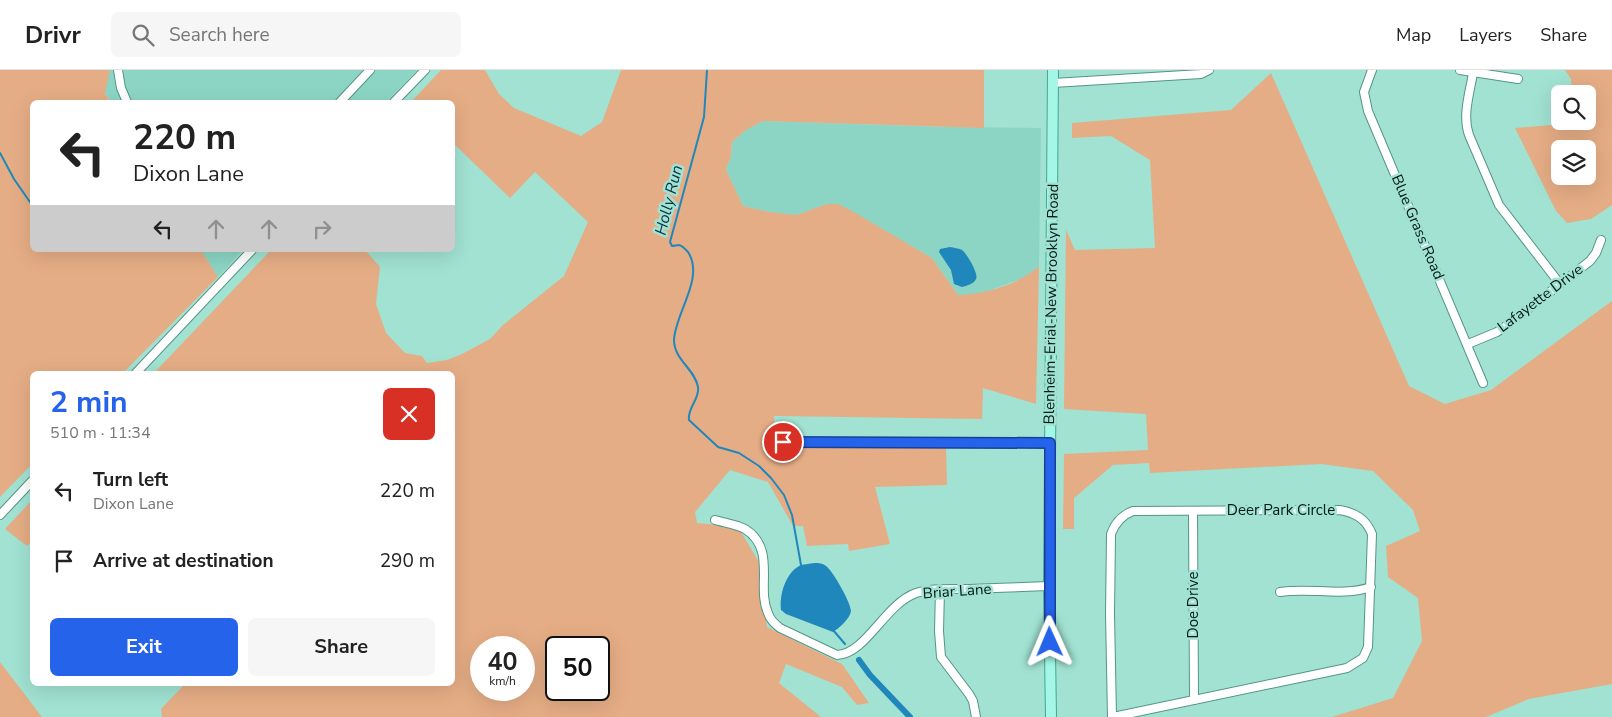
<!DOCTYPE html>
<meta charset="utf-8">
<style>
:root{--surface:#fff;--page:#f6f6f6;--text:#222;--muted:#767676;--line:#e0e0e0;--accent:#2563eb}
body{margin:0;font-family:"Nunito Sans",sans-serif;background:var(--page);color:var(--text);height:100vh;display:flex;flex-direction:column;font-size:19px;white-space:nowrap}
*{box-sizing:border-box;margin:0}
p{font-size:16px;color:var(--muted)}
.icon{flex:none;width:28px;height:28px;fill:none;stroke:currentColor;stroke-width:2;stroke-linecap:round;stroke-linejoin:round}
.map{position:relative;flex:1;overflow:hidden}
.sheet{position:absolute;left:30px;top:301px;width:425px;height:315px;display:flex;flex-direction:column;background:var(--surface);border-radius:8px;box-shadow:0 5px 20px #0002}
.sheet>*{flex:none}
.guide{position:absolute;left:30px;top:30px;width:425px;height:152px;border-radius:8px;box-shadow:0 5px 20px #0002;background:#fff;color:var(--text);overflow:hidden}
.tools{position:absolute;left:1551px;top:15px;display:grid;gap:10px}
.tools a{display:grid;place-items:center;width:45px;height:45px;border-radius:8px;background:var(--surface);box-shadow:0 5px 20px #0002;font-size:25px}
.speed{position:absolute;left:470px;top:566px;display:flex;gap:10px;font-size:25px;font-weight:700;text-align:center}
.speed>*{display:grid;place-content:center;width:65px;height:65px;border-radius:50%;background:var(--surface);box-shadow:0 5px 20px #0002;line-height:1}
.speed small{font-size:12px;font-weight:400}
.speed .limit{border:2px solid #111;border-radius:8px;background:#fff;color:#111}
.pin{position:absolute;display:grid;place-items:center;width:42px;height:42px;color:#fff;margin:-21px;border:2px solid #fff;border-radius:50%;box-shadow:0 1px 5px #0007}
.me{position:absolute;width:55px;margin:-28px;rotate:359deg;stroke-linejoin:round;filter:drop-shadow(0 0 4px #0008)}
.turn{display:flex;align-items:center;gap:18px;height:105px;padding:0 20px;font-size:22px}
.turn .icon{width:65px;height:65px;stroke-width:2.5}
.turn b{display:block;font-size:35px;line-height:42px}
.lanes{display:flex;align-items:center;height:48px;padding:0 20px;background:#0003;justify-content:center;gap:25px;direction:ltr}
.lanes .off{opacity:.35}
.round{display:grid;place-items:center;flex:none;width:52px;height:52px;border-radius:8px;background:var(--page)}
.summary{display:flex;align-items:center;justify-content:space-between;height:85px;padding:0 20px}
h1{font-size:30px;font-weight:700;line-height:38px;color:var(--accent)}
.cta{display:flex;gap:10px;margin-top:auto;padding:10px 20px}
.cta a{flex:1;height:58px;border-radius:8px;background:var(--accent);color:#fff;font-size:20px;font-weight:700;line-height:58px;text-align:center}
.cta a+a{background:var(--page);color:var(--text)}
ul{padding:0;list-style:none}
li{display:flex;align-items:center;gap:15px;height:70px;padding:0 20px}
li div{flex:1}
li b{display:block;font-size:19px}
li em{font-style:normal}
header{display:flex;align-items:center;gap:30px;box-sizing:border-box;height:70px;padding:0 25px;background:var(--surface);border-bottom:1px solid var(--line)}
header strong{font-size:24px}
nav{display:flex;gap:28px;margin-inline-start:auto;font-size:18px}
.search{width:350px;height:45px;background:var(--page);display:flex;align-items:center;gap:12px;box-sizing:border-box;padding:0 18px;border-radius:8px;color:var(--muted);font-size:19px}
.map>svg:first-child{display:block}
.built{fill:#8cd5c4}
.green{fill:#e5ad85;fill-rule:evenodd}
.water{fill:#2087bd}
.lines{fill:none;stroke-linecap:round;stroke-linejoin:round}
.stream{stroke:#2087bd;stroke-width:2}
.canal{stroke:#2087bd;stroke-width:6}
.minor-casing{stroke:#559586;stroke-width:10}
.major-casing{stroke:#44a692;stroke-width:12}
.minor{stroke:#fff;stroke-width:8}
.major{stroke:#a4f7e6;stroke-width:10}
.route-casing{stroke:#184099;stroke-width:12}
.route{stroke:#2563eb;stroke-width:9}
.labels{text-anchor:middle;stroke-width:5;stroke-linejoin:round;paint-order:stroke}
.street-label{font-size:15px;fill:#011a14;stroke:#a1e2d2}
.water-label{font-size:16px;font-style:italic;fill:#053046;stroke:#a1e2d2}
</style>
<header>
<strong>Drivr</strong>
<div class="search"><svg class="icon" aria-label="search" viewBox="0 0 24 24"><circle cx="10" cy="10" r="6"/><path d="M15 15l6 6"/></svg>Search here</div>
<nav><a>Map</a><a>Layers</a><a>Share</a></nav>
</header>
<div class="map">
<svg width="1612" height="647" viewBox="0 0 1612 647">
<rect width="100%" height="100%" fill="#a1e2d2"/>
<g class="built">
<polygon points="92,0 417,0 386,32 111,32"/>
<polygon points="763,51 944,57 1041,58 1039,196 1029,206 988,221 974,225 958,225 932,188 827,134 796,145 770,142 743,136 726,100 731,86 732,72 746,60"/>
<polygon points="201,180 243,180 218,207"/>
</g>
<g class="green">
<polygon points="0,0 110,0 105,23 111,32 32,32 32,180 201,180 218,207 122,304 32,304 32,394 0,427"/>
<path d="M441,0H485L499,24L514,38L581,66L602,52L621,0H984V58L763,51L746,60L732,72L731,86L726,100L743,136L770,142L796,145L827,134H838L852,141L932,188L958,225C985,224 1020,214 1039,196L1036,334L983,318L982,349L774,346L777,378L946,377L947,415L875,417L890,474L849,481L848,474L807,476L803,456H793L768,412L730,400L695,442L697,453L738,457L759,492L767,557L842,594L869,633L857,635L842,617L786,594L779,613L821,647H162L161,639L183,616L182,614H452V304H153L271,180H365L380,197L376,234L386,263L405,283L422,286L427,293L447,290L462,284L490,269L503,255L564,206L588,152L535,102L510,128L453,73L452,32H411ZM481,578H524V620H481ZM556,578H599V620H556Z"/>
<path d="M1565,0H1612V135L1591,149L1567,153L1556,141L1515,58L1552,55L1560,49V51H1588V24H1572L1571,9ZM1560,79H1588V106H1560Z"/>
<polygon points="1271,3 1409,316 1445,334 1491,320 1612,231 1612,614 1529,629 1486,647 1332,647 1393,628 1422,571 1418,528 1388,507 1386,476 1420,461 1413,440 1373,401 1321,394 1150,403 1149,393 1113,395 1074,428 1074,459 1063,459 1064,384 1148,380 1146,344 1064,339 1066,160 1075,180 1155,178 1150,90 1111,66 1072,68 1072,53 1231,40"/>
<polygon points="32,430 32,472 27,476 5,459"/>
<polygon points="0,592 42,647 0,647"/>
</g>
<g class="water">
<path d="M950,177C954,178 958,178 962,180C967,184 979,204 976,209C974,214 966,216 962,217L954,214L951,200L939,182L940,179Z"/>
<path d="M815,493C819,493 822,493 826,496C833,501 851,533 851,541C850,549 839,558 833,562L786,544L781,540C779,526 785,504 799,496C803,494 809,494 815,493Z"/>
</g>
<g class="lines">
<g class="stream">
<path d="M707,0L704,47L670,172L672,176C674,176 677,175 679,175C683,176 686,180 688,182C705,208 675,243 674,270C674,290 695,299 698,317C700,329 687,338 689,350L718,377L739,383L759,396L771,408L784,425L792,445L801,495"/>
<polyline points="0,83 14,109 32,135"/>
<polyline points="833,560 845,574"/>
</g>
<polyline class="canal" points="859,590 870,605 910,647"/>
<defs>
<g id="minor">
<polyline points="118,0 121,18 127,32"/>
<polyline points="1372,0 1364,22 1368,41 1483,313"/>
<polyline points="1460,0 1518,9"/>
<path d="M1473,3C1470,22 1462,45 1469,65L1499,135L1560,214"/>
<polyline points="1053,13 1201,4 1209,0"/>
<polyline points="340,32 370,0"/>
<polyline points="394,32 425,0"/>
<polyline points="1468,274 1497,262 1506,256 1590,191 1596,183 1601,170"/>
<polyline points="135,304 252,180"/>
<polyline points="783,372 1050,373"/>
<polyline points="1193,441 1194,630"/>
<polyline points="0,445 32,411"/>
<path d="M715,450C725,453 736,454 745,459C777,479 756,517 768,543C770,550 775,554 780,558L837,585C866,584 885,534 916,523C932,518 952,519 969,519C996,518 1022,517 1049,516"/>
<polyline points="940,520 939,561 941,587 969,624 973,631 976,647"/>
<path d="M1280,522C1310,517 1342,527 1371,517"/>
<path d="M1112,647L1110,544L1111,464C1115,453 1122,445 1133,441L1340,440C1356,443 1366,449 1372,464L1368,577L1363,588L1347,598L1113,647"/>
</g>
<polyline id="major" points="1051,647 1049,516 1053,0"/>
</defs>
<use href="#minor" class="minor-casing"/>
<use href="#major" class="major-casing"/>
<use href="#minor" class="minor"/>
<use href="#major" class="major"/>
</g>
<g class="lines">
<defs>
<polyline id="route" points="783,372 1050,373 1050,572"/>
</defs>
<use href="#route" class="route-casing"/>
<use href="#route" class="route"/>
</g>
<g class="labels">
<g class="street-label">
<text transform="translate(1418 157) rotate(67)" y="5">Blue Grass Road</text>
<text transform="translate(1540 228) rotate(-37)" y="5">Lafayette Drive</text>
<text transform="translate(1051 234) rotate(-89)" y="5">Blenheim-Erial-New Brooklyn Road</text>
<text x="1281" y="445">Deer Park Circle</text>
<text transform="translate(957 521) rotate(-4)" y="5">Briar Lane</text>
<text transform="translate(1193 535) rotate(-90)" y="5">Doe Drive</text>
</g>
<g class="water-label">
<text transform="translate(668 130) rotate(-76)" y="6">Holly Run</text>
</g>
</g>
</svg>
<div class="tools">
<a><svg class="icon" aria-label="search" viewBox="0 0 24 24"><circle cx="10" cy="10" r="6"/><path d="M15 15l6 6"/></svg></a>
<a><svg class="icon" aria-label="layers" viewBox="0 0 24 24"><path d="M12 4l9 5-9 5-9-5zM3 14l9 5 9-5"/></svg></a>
</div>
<div class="speed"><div>40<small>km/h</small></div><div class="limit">50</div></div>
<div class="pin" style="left:783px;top:372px;background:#d93025"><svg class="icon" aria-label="arrive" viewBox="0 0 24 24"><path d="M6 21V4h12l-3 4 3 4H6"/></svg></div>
<svg class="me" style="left:1050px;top:572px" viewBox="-20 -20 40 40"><path d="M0-17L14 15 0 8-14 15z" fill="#2563eb" stroke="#fff" stroke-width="4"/></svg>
<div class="guide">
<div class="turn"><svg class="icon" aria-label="left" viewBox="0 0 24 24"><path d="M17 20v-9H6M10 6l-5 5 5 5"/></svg><div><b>220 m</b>Dixon Lane</div></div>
<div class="lanes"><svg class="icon" aria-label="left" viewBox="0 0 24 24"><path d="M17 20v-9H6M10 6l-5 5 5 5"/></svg><svg class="icon off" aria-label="ahead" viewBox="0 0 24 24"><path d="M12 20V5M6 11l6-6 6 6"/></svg><svg class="icon off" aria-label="ahead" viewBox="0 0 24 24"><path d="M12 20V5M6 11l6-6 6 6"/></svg><svg class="icon off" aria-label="right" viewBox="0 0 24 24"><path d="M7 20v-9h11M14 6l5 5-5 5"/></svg></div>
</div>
<section class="sheet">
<div class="summary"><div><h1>2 min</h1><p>510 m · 11:34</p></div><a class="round" style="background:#d93025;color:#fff"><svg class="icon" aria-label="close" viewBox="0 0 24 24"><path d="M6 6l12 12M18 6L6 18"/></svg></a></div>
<ul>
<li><svg class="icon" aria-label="left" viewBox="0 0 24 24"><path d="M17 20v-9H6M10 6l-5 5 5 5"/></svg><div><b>Turn left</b><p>Dixon Lane</p></div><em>220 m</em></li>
<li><svg class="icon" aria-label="arrive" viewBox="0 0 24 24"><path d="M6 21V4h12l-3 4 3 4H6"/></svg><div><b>Arrive at destination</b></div><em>290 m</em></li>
</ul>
<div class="cta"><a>Exit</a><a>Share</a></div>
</section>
</div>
